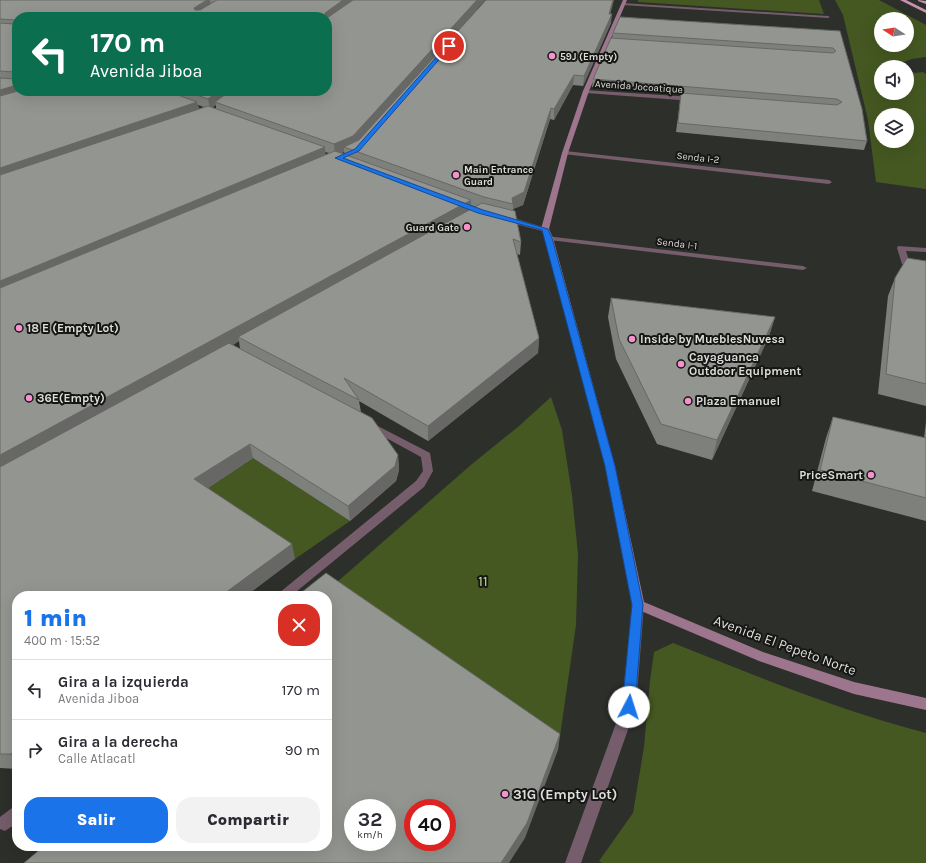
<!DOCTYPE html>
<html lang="es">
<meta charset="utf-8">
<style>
:root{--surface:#fff;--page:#f2f2f3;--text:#2b2b33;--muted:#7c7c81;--line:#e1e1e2;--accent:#1a73e8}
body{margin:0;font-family:Karla,sans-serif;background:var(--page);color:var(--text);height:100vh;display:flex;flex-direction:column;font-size:15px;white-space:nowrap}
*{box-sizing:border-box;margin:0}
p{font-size:13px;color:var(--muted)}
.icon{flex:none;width:22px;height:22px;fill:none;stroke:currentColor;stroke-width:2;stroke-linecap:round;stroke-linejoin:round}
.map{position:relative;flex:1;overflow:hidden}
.side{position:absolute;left:12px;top:591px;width:320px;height:260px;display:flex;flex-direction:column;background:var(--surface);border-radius:16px;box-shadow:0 4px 16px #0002}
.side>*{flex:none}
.hud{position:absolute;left:12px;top:12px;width:320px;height:84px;border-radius:16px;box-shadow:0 4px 16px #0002;background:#0b6e4f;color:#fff;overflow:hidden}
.needle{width:26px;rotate:282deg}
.fabs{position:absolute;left:874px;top:12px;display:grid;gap:8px}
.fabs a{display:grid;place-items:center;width:40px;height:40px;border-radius:50%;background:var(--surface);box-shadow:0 4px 16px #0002;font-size:20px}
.speed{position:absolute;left:344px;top:799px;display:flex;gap:8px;font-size:20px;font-weight:700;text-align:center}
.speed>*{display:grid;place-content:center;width:52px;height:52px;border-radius:50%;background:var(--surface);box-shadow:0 4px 16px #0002;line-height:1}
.speed small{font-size:10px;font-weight:400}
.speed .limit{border:6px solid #d22;background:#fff;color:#111}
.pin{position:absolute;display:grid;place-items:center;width:34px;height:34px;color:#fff;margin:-17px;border:2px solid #fff;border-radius:50%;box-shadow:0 1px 4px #0007}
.me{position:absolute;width:44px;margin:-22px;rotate:5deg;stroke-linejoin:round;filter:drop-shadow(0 0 3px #0008)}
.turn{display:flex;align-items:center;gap:14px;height:84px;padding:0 12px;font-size:18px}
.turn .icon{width:52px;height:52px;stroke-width:2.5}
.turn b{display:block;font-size:28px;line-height:34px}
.round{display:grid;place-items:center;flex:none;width:42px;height:42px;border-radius:16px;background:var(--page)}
.summary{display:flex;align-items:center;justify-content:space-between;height:68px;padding:0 12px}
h1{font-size:24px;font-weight:800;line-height:30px;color:var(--accent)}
.cta{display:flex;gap:8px;margin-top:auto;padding:8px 12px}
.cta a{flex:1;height:46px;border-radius:16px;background:var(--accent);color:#fff;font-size:16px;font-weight:800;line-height:46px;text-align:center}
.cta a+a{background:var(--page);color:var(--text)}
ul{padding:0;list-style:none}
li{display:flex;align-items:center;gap:12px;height:60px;padding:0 12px;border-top:1px solid var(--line)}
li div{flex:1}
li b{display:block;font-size:15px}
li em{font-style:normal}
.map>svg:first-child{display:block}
.green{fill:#455821;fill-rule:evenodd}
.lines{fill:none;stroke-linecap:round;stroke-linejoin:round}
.minor{fill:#755d6b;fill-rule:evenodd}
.tertiary{fill:#755d6b;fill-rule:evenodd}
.secondary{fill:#9d768d;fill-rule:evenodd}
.trunk{fill:#c992b2;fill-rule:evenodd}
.wall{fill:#7e807c;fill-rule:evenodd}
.shaded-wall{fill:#676865}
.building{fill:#939590;stroke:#676865;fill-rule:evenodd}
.route{fill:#1a73e8;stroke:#114b97}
.poi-dot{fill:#f690cf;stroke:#161715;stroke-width:1.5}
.labels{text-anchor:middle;stroke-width:4;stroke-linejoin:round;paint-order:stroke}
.far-poi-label{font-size:10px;font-weight:bold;fill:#dedfdc;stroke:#161715;text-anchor:start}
.far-street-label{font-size:10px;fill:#dedfdc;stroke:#161715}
.poi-label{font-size:12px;font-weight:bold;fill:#dedfdc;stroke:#161715;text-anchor:start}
.near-park-label{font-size:14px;fill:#c1e28e;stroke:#161715}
.near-street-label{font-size:14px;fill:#dedfdc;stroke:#161715}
.near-poi-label{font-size:14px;font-weight:bold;fill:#dedfdc;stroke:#161715;text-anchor:start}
</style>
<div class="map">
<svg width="926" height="863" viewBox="0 0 926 863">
<rect width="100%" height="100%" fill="#2d2f2b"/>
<g class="green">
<polygon points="638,0 819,0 824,14 638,2"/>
<path d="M835,0H879L926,25V57L912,59L898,64L903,67H881V93H907V69L915,73L923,72L926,74V189L876,182L868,120L843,15ZM881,19H907V45H881ZM881,115H907V141H881Z"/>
<polygon points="551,397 562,430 572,495 578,554 576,625 558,750 517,719 328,590 472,464 519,426"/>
<polygon points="253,458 350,521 295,559 199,494"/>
<path d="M673,643C756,676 839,710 926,733V863H602L599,861L633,813L644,747L650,681L654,652Z"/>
</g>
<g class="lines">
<g class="minor">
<polygon points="622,3 828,16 830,17 828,18 623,5"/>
<polygon points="584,90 693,97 696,99 693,101 586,93 583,91"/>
<polygon points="565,151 829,180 832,182 829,184 563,154 562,153"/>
<polygon points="501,216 507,216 549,229 548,231 542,231 501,220"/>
<polygon points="546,236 803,266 807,268 803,270 549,240 545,238"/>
<polygon points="898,246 926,248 926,252 906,251 910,264 906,266 902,264 897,248"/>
<polygon points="370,422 430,453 433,471 424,487 291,596 277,596 279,593 416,481 423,471 421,457 366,427 365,425"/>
<polygon points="17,806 17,823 5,831 0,829 0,817 12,808"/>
</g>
<polygon class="tertiary" points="638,600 642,602 644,605 636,707 581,863 565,863 622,707 632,605 634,602"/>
<polygon class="secondary" points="623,0 627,0 589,91 568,153 549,229 553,238 615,466 644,602 763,652 854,682 926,698 926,710 854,694 759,661 634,608 632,605 605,466 545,238 541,229 562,153 583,91"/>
<g class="trunk">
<polygon points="900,0 906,0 926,10 926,13"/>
<polygon points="918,0 926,1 926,4 918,1"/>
</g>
</g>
<g class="wall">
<path d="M0,0H485L449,41L610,14L611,23L583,86L573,85L554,120L550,119L523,205L513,209L521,242L520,255L517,254L539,338L538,353L428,441L359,401L361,412L398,455L399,470L396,481L350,521L253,458L208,488L295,559L17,596V769L0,768ZM17,17L327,91H17ZM198,105L204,107L199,109ZM216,105V109L212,107ZM325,152L329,153L325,155ZM344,152L345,154L341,153ZM471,205L475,207L471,209ZM239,341L240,349L233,345Z"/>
<polygon points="840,31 867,141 864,150 676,132 681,94 592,87 593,79 612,38 613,33"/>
<polygon points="926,261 926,406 878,394 888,296 895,278"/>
<polygon points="611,298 775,317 769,336 712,460 657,444 616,359 608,317"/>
<polygon points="833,417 924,438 926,422 926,521 812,491 826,438"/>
</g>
<g class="shaded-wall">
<polygon points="207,0 210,0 211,7 196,17 194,8"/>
<polygon points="343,0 355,0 327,21 327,17 325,17 325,13"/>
<polygon points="477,0 485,0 354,148 344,147 344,152 335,155 334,144"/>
<polygon points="613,0 614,0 608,23 609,14"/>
<polygon points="612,14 611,23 583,86 584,76"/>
<polygon points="574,75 573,85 554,120 554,109"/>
<polygon points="17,85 17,91 0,101 0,90"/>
<polygon points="218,91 234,91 215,102 216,105 210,109 208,99"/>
<polygon points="197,102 200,113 0,182 0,168"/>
<polygon points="551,108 550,119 523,205 513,209 513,204 512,198"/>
<polygon points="325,147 326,159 0,296 0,281"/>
<polygon points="471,200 471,212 238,337 239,341 0,474 0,455"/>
<polygon points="775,317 769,336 712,460 717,440"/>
<polygon points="539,338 538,353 428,441 428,426"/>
<polygon points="250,444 253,458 199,494 194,479"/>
<polygon points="398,455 399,470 396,481 350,521 348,506"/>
<polygon points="292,544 295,559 246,596 221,596"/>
<polygon points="560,734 558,750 525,838 509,863 501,863"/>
<polygon points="17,750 17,764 11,754"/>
</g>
<g class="building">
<polygon points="0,0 207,0 194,8 195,10 200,10 217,0 343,0 325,13 325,17 17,17 17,85 0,90 0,78 15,79 14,72 0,71 0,23 14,24 15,20 0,19"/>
<polygon points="353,0 477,0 353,136 334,144 215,102 230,91 327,91 327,18"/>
<polygon points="486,0 613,0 609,14 612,14 584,76 574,75 554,109 551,108 524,192 512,198 513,204 484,197 344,147 359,140"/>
<polygon points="620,17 840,31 862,109 867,141 678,123 681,93 837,105 842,102 837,99 593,79 611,38 833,53 836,51 833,48 613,33"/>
<polygon points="18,91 167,91 197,102 0,168 0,96"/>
<polygon points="186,91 218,91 208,99"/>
<polygon points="208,106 325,147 0,281 0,175"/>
<polygon points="335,151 471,200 0,455 0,288"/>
<polygon points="482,203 515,211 521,242 513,239 539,338 428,426 344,378 359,400 238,337"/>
<polygon points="907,258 926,261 926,384 886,374 895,278"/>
<polygon points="611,298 775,317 717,440 661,424 619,339"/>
<polygon points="229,343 372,418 398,455 395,466 348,506 250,444 194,479 292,544 221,596 17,596 17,750 11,754 0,754 0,467"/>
<polygon points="833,417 926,438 926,498 820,470"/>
<path d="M326,573L560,734L527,823L501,863H24L44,846H327V596H297ZM353,808H387V842H353ZM413,808H447V842H413Z"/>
</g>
<polygon class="route" points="447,45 451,46 359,151 343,158 483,210 548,229 552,238 615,466 643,605 635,707 633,711 629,713 624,711 622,707 632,605 605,466 542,230 478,213 335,158 355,149"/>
<g class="poi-dot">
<circle cx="552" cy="56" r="4"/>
<circle cx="456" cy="175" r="4"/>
<circle cx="467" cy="227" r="4"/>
<circle cx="19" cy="328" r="4"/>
<circle cx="632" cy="339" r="4"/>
<circle cx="681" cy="364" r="4"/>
<circle cx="29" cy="398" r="4"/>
<circle cx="688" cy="401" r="4"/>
<circle cx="871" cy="475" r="4"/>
<circle cx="505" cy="794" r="4"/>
</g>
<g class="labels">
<g class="far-poi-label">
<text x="560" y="60">59J (Empty)</text>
<text x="464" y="173">Main Entrance<tspan x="464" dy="12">Guard</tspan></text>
<text x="459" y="231" text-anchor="end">Guard Gate</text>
</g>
<g class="far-street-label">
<text transform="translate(639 86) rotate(4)" y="4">Avenida Jocoatique</text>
<text transform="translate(698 157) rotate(6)" y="4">Senda I-2</text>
<text transform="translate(677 243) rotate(7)" y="4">Senda I-1</text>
</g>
<g class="poi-label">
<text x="27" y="332">18 E (Empty Lot)</text>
<text x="640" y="343">Inside by MueblesNuvesa</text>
<text x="689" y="361">Cayaguanca<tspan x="689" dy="14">Outdoor Equipment</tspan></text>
<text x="37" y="402">36E(Empty)</text>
<text x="696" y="405">Plaza Emanuel</text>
<text x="863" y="479" text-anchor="end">PriceSmart</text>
</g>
<g class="near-park-label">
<text x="483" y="586">11</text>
</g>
<g class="near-street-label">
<text transform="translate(785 645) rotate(20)" y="5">Avenida El Pepeto Norte</text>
</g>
<g class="near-poi-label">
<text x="513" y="799">31G (Empty Lot)</text>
</g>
</g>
</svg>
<div class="fabs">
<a><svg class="needle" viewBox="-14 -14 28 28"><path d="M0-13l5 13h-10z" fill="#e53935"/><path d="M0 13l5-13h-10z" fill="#7c7c81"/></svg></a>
<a><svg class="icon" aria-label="sound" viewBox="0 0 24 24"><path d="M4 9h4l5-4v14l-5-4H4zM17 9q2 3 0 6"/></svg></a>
<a><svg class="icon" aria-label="layers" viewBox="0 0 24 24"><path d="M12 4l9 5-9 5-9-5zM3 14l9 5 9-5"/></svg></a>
</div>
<div class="speed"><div>32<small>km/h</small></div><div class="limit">40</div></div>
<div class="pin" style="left:449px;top:46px;background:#d93025"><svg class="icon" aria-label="arrive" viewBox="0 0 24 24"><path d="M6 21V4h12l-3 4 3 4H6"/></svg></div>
<svg class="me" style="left:629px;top:707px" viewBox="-20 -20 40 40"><circle r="19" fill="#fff"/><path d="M0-13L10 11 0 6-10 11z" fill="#1a73e8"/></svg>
<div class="hud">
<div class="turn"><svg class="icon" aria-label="left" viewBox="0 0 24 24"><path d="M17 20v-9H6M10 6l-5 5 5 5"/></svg><div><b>170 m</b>Avenida Jiboa</div></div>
</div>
<section class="side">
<div class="summary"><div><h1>1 min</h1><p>400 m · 15:52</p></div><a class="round" style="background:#d93025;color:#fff"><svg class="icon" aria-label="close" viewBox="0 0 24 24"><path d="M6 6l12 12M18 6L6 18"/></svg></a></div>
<ul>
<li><svg class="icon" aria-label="left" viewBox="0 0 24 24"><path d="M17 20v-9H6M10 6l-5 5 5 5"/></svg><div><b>Gira a la izquierda</b><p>Avenida Jiboa</p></div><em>170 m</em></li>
<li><svg class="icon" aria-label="right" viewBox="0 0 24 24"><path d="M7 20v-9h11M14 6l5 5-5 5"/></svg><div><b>Gira a la derecha</b><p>Calle Atlacatl</p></div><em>90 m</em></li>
</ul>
<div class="cta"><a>Salir</a><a>Compartir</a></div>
</section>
</div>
